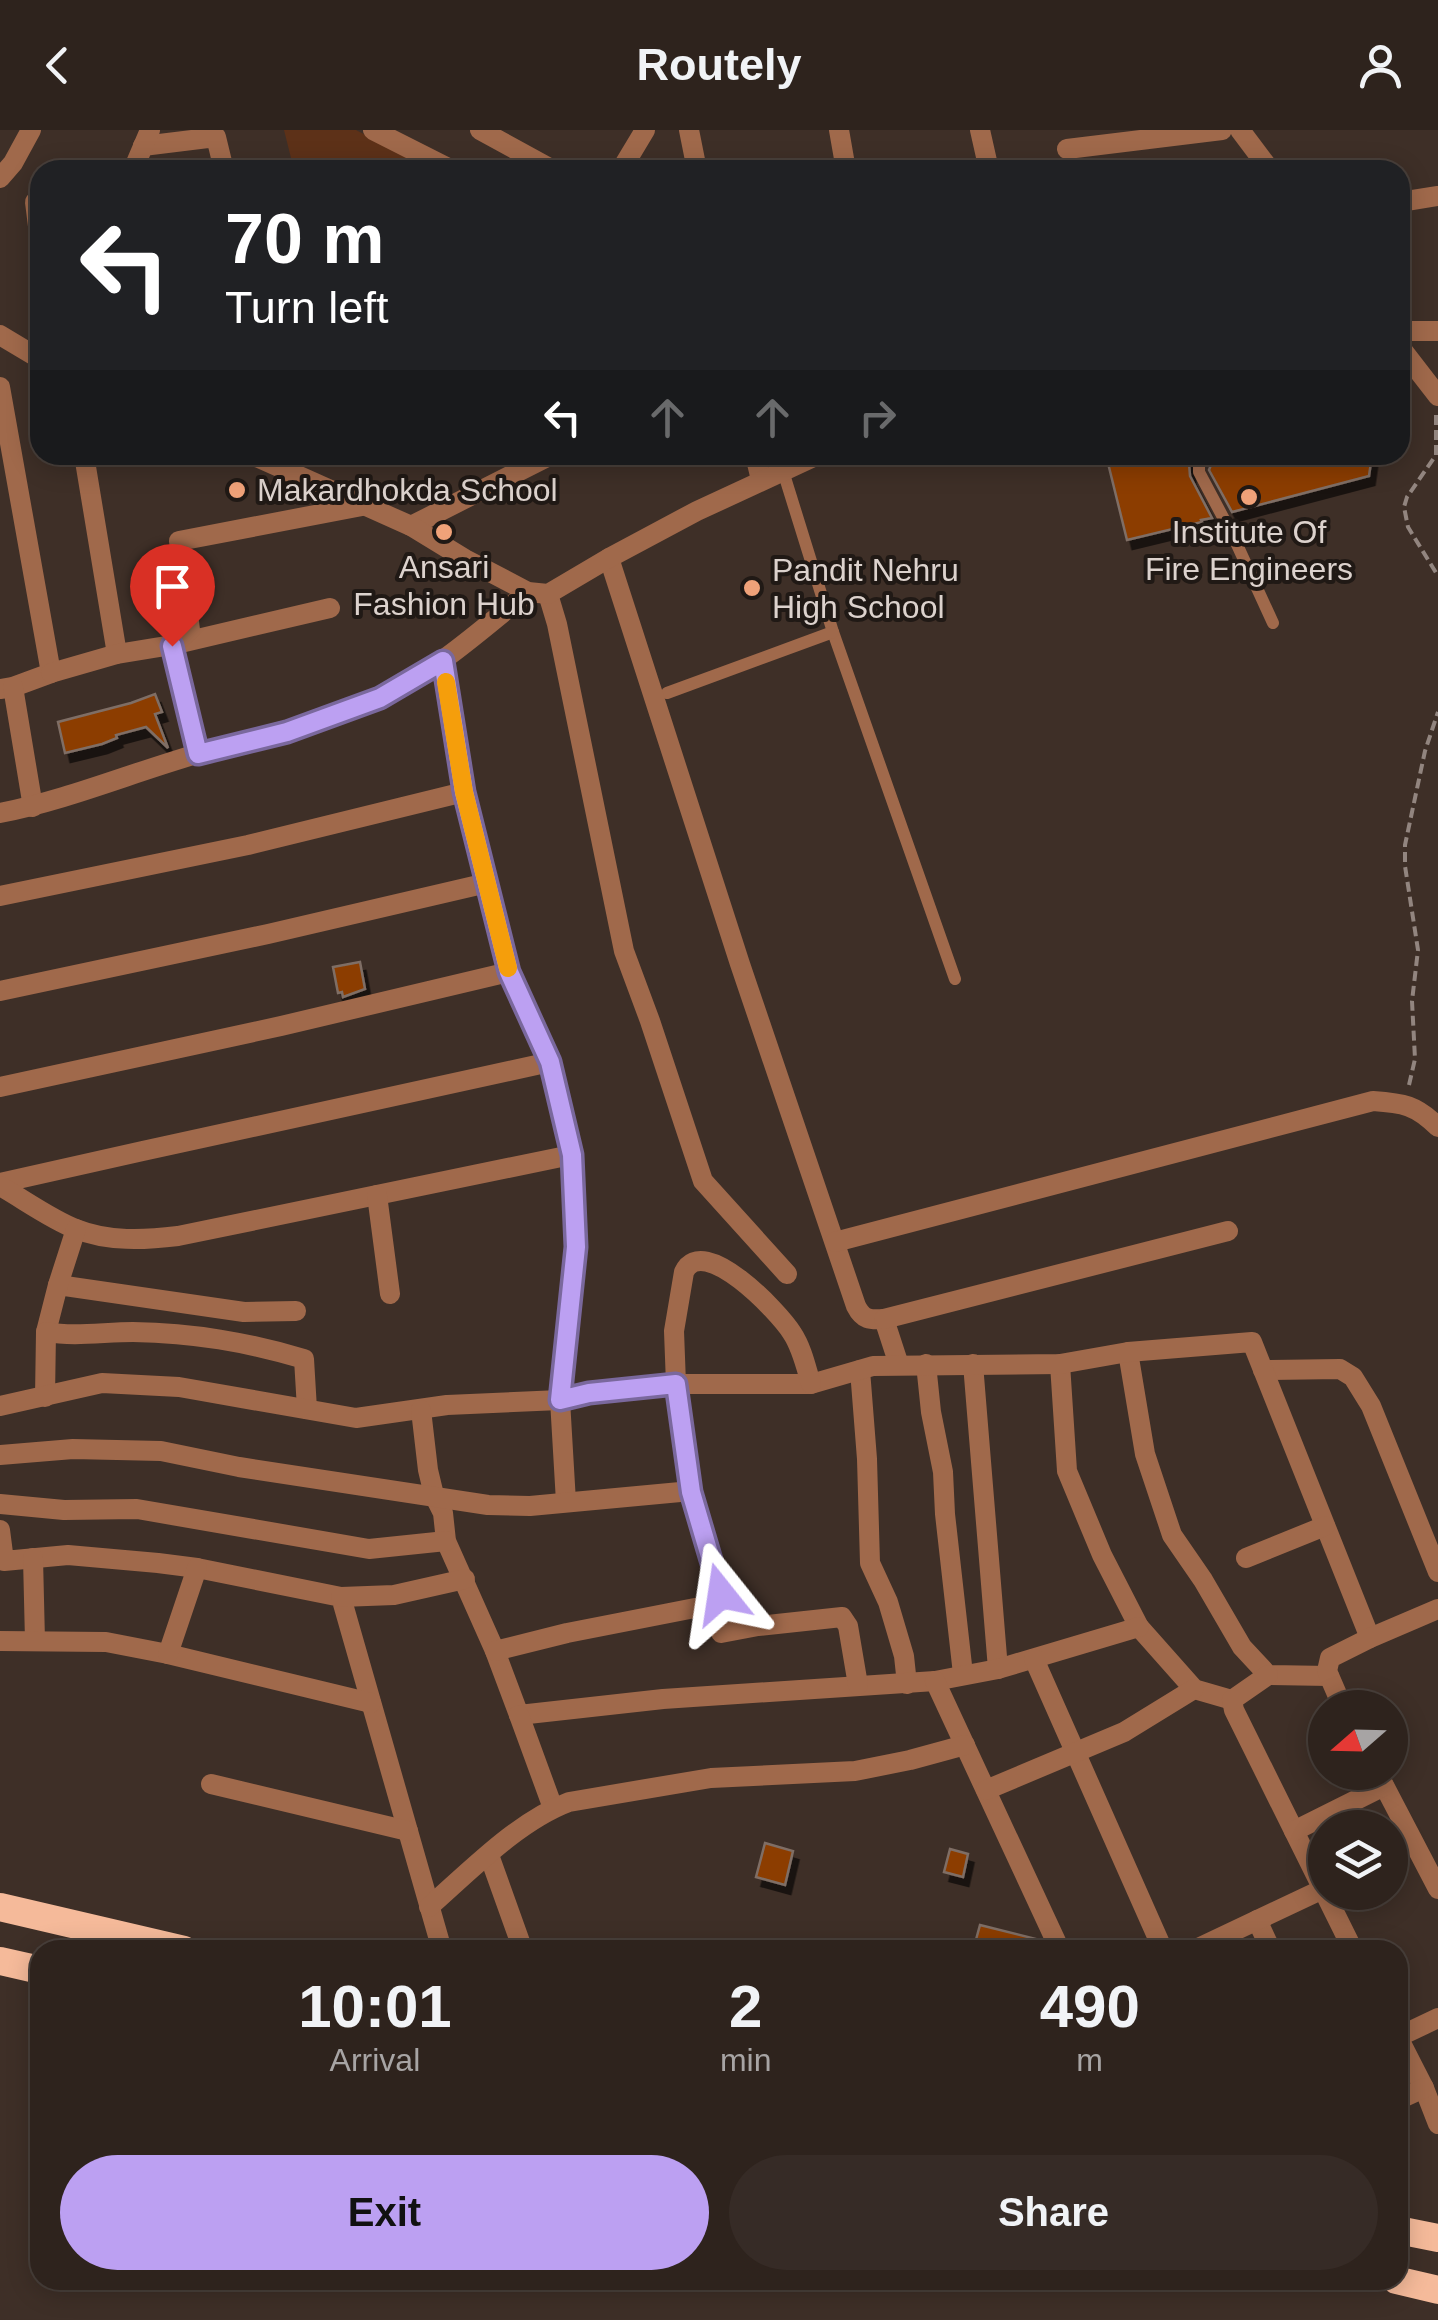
<!DOCTYPE html>
<style>
:root{--surface:#2e231d;--page:#362b26;--text:#f1f3f6;--muted:#a7a4a4;--line:#49403b;--accent:#bca0f2}
body{margin:0;font-family:Helvetica,sans-serif;background:var(--page);color:var(--text);height:100vh;display:flex;flex-direction:column;font-size:38px;white-space:nowrap}
*{box-sizing:border-box;margin:0}
p{font-size:32px;color:var(--muted)}
.icon{flex:none;width:55px;height:55px;fill:none;stroke:currentColor;stroke-width:2;stroke-linecap:round;stroke-linejoin:round}
.map{position:relative;flex:1;overflow:hidden}
.details{position:absolute;left:30px;top:1810px;width:1378px;height:350px;display:flex;flex-direction:column;background:var(--surface);border-radius:30px;box-shadow:0 5px 25px #0003,0 0 0 2px var(--line)}
.details>*{flex:none}
.guide{position:absolute;left:30px;top:30px;width:1380px;height:305px;border-radius:30px;box-shadow:0 5px 25px #0003,0 0 0 2px var(--line);background:#202124;color:#fff;overflow:hidden}
.needle{width:65px;rotate:250deg}
.buttons{position:absolute;left:1308px;top:1560px;display:grid;gap:20px}
.buttons a{display:grid;place-items:center;width:100px;height:100px;border-radius:50%;background:var(--surface);box-shadow:0 5px 25px #0003,0 0 0 2px var(--line);font-size:50px}
.pin{position:absolute;display:grid;place-items:center;width:85px;height:85px;color:#fff;margin:-102px -42px;border-radius:50% 50% 50% 0;rotate:-45deg;box-shadow:0 0 10px #0007}
.pin .icon{rotate:45deg}
.me{position:absolute;width:110px;margin:-55px;rotate:345deg;stroke-linejoin:round;filter:drop-shadow(0 0 8px #0008)}
.turn{display:flex;align-items:center;gap:35px;height:210px;padding:0 30px;font-size:45px}
.turn .icon{width:130px;height:130px;stroke-width:2.5}
.turn b{display:block;font-size:70px;line-height:85px}
.lanes{display:flex;align-items:center;height:95px;padding:0 30px;background:#0003;justify-content:center;gap:50px;direction:ltr}
.lanes .off{opacity:.35}
.eta{display:flex;justify-content:space-evenly;align-items:center;height:170px;text-align:center}
.eta b{font-size:60px;font-weight:800;line-height:70px}
.action{display:flex;gap:20px;margin-top:auto;padding:20px 30px}
.action a{flex:1;height:115px;border-radius:60px;background:var(--accent);color:#111;font-size:40px;font-weight:800;line-height:115px;text-align:center}
.action a+a{background:var(--page);color:var(--text)}
header{display:flex;justify-content:space-between;align-items:center;height:130px;padding:0 30px;background:var(--surface);font-size:45px;font-weight:800}
.map>svg:first-child{display:block}
.green{fill:#5d3118}
.building{fill:#8c3d00;stroke:#7f6e65;stroke-width:2.5;filter:url(#shadow)}
.lines{fill:none;stroke-linecap:round;stroke-linejoin:round}
.path{stroke:#92857f;stroke-width:4;stroke-dasharray:10 5;stroke-linecap:butt}
.service{stroke:#a0694b;stroke-width:12}
.minor{stroke:#a0694b;stroke-width:20}
.tertiary{stroke:#a0694b;stroke-width:20}
.trunk{stroke:#f5ba9a;stroke-width:28}
.route-casing{stroke:#7a689d;stroke-width:25}
.route{stroke:#bca0f2;stroke-width:18}
.slow{stroke:#f59e0b;stroke-width:18}
.poi-dot{fill:#f0a279;stroke:#201915;stroke-width:4}
.labels{text-anchor:middle;stroke-width:8;stroke-linejoin:round;paint-order:stroke}
.poi-label{font-size:32px;fill:#dcd2cd;stroke:#201915;text-anchor:start}
</style>
<header><svg class="icon" aria-label="back" viewBox="0 0 24 24"><path d="M15 5l-7 7 7 7"/></svg>Routely<svg class="icon" aria-label="person" viewBox="0 0 24 24"><circle cx="12" cy="8" r="4"/><path d="M4 21q1-7 8-7t8 7"/></svg></header>
<div class="map">
<svg width="1438" height="2190" viewBox="0 0 1438 2190">
<defs>
<filter id="shadow"><feDropShadow dx="5.5" dy="9" stdDeviation="0" flood-color="#0009"/></filter>
</defs>
<rect width="100%" height="100%" fill="#3e2f27"/>
<polygon class="green" points="284,0 356,0 432,40 294,40"/>
<g class="building">
<polygon points="1106,325 1192,325 1189,333 1190,346 1212,388 1201,390 1202,392 1127,410"/>
<polygon points="1215,325 1372,325 1369,346 1232,382 1209,340"/>
<polygon points="155,564 162,582 155,584 168,618 146,597 116,605 117,608 102,614 65,623 58,592 131,573"/>
<polygon points="360,832 365,859 343,867 342,862 338,863 333,837"/>
<polygon points="765,1713 793,1721 785,1755 756,1747"/>
<polygon points="950,1719 968,1724 963,1747 944,1742"/>
<polygon points="980,1795 1040,1810 1045,1820 986,1820 974,1817"/>
</g>
<g class="lines">
<g class="path">
<polyline points="1436,285 1436,325 1407,367 1404,377 1408,397 1438,446"/>
<polyline points="1409,955 1415,929 1412,871 1418,820 1405,736 1405,715 1425,621 1438,582"/>
</g>
<g class="service">
<polyline points="1205,325 1199,333 1199,342 1234,408 1273,493"/>
<polyline points="783,341 833,502 955,849"/>
<polyline points="667,563 833,502"/>
</g>
<g class="minor">
<polyline points="373,0 452,40"/>
<polyline points="480,0 553,40"/>
<polyline points="689,0 697,40"/>
<polyline points="839,0 846,40"/>
<polyline points="980,0 989,40"/>
<polyline points="1240,0 1270,40"/>
<polyline points="143,16 216,7 224,40"/>
<polyline points="1067,19 1222,0"/>
<polyline points="133,40 150,0"/>
<polyline points="621,40 645,0"/>
<polyline points="0,48 13,33 31,0"/>
<polyline points="35,72 40,112"/>
<polyline points="1400,72 1438,66"/>
<polyline points="1400,217 1438,266"/>
<polyline points="0,257 51,543 13,557 0,559"/>
<polyline points="84,325 117,524"/>
<polyline points="755,325 761,350"/>
<polyline points="411,396 551,325"/>
<path d="M609,428L740,834L856,1176C863,1190 870,1190 884,1189L899,1235"/>
<polyline points="548,464 557,494 624,821 650,891 703,1051 787,1144"/>
<polyline points="443,531 464,662 509,842 550,932 571,1025 576,1117 560,1270 566,1372"/>
<polyline points="51,543 117,524 172,515 330,478"/>
<polyline points="13,557 33,677"/>
<polyline points="198,624 172,515 190,500 179,411 362,376"/>
<path d="M0,683C67,670 131,643 197,624C258,606 321,595 379,568C435,542 481,500 528,462"/>
<polyline points="0,766 248,715 464,662"/>
<polyline points="0,861 268,804 487,753"/>
<polyline points="0,957 281,896 509,842"/>
<path d="M0,1053C183,1011 367,973 550,932"/>
<path d="M0,1056C23,1069 52,1090 76,1099C108,1112 145,1110 178,1106L571,1025"/>
<polyline points="377,1065 390,1164"/>
<path d="M835,1112L1373,971C1403,973 1416,975 1438,997"/>
<polyline points="58,1155 244,1182 296,1181"/>
<polyline points="884,1189 1228,1101"/>
<polyline points="46,1202 58,1155 76,1099"/>
<polyline points="1128,1222 1145,1324 1172,1405 1203,1450 1242,1517 1268,1545 1329,1546"/>
<polyline points="926,1234 931,1282 943,1342 945,1384 963,1544"/>
<polyline points="973,1234 998,1539"/>
<polyline points="1060,1234 1067,1341 1102,1425 1139,1497 1194,1559 1232,1570"/>
<polyline points="860,1240 867,1329 870,1433 888,1472 904,1526 907,1554"/>
<polyline points="1263,1240 1340,1239 1353,1247 1371,1276 1438,1442"/>
<path d="M45,1267L46,1202C75,1207 104,1202 133,1202C194,1203 246,1212 304,1229L307,1279"/>
<polyline points="0,1276 102,1253 179,1257 356,1288 447,1275 560,1270 589,1263 676,1254 811,1254 873,1236 1060,1234 1128,1222 1252,1212 1370,1508"/>
<polyline points="421,1280 428,1340 434,1365 443,1383 446,1411 495,1521 519,1585 663,1569 935,1551 998,1539 1139,1497"/>
<path d="M0,1325L73,1319L161,1321L239,1337L488,1375L530,1376L691,1361L676,1254L674,1201L684,1142C703,1102 779,1182 792,1203C802,1218 806,1237 811,1254"/>
<polyline points="0,1374 64,1380 137,1379 369,1419 446,1411"/>
<polyline points="0,1400 4,1431 68,1425 158,1433 197,1438 341,1467 442,1820"/>
<polyline points="33,1428 35,1511"/>
<polyline points="1246,1428 1325,1396"/>
<polyline points="341,1467 394,1465 465,1449"/>
<polyline points="721,1503 758,1496 842,1487 848,1496 858,1555"/>
<polyline points="0,1511 106,1512 168,1524 371,1573"/>
<path d="M495,1521L567,1503L705,1476C715,1470 721,1469 720,1456L691,1361"/>
<polyline points="168,1524 197,1438"/>
<polyline points="1034,1529 1163,1820"/>
<polyline points="1268,1545 1232,1570 1234,1580 1353,1820"/>
<polyline points="935,1551 1060,1820"/>
<polyline points="1343,1578 1327,1541 1330,1528 1370,1508 1438,1479"/>
<polyline points="519,1585 553,1678"/>
<polyline points="1377,1642 1438,1759"/>
<polyline points="211,1654 408,1701"/>
<polyline points="986,1660 1124,1602 1194,1559"/>
<polyline points="1294,1701 1384,1656"/>
<polyline points="489,1725 523,1820"/>
<path d="M429,1777C470,1741 518,1691 569,1672L711,1648L855,1641L910,1630L965,1615"/>
<polyline points="1257,1790 1271,1820"/>
<polyline points="1194,1820 1323,1759"/>
<polyline points="1398,1907 1424,1958 1438,1994"/>
<polyline points="1398,1907 1438,1888"/>
<polyline points="1398,1970 1424,1958"/>
</g>
<g class="tertiary">
<polyline points="1400,201 1438,201"/>
<polyline points="0,205 40,229"/>
<polyline points="252,325 411,396 465,429 528,462 548,464 609,428 697,381 818,325"/>
</g>
<g class="trunk">
<polyline points="0,1777 184,1820"/>
<polyline points="0,1831 40,1840"/>
<polyline points="1398,2100 1438,2108"/>
<polyline points="1396,2150 1438,2160"/>
</g>
</g>
<g class="lines">
<defs>
<polyline id="route" points="172,516 198,624 287,602 380,568 443,531 464,662 509,842 550,932 572,1025 576,1117 560,1270 589,1263 676,1254 691,1362 721,1464"/>
</defs>
<use href="#route" class="route-casing"/>
<use href="#route" class="route"/>
<polyline class="slow" points="446,552 464,662 508,838"/>
</g>
<g class="poi-dot">
<circle cx="237" cy="360" r="10"/>
<circle cx="1249" cy="367" r="10"/>
<circle cx="444" cy="402" r="10"/>
<circle cx="752" cy="458" r="10"/>
</g>
<g class="labels">
<g class="poi-label">
<text x="257" y="371">Makardhokda School</text>
<text x="1249" y="413" text-anchor="middle">Institute Of<tspan x="1249" dy="37">Fire Engineers</tspan></text>
<text x="444" y="448" text-anchor="middle">Ansari<tspan x="444" dy="37">Fashion Hub</tspan></text>
<text x="772" y="451">Pandit Nehru<tspan x="772" dy="37">High School</tspan></text>
</g>
</g>
</svg>
<div class="buttons">
<a><svg class="needle" viewBox="-14 -14 28 28"><path d="M0-13l5 13h-10z" fill="#e53935"/><path d="M0 13l5-13h-10z" fill="#a7a4a4"/></svg></a>
<a><svg class="icon" aria-label="layers" viewBox="0 0 24 24"><path d="M12 4l9 5-9 5-9-5zM3 14l9 5 9-5"/></svg></a>
</div>
<div class="pin" style="left:172px;top:516px;background:#d93025"><svg class="icon" aria-label="arrive" viewBox="0 0 24 24"><path d="M6 21V4h12l-3 4 3 4H6"/></svg></div>
<svg class="me" style="left:721px;top:1464px" viewBox="-20 -20 40 40"><path d="M0-17L14 15 0 8-14 15z" fill="#bca0f2" stroke="#fff" stroke-width="4"/></svg>
<div class="guide">
<div class="turn"><svg class="icon" aria-label="left" viewBox="0 0 24 24"><path d="M17 20v-9H6M10 6l-5 5 5 5"/></svg><div><b>70 m</b>Turn left</div></div>
<div class="lanes"><svg class="icon" aria-label="left" viewBox="0 0 24 24"><path d="M17 20v-9H6M10 6l-5 5 5 5"/></svg><svg class="icon off" aria-label="ahead" viewBox="0 0 24 24"><path d="M12 20V5M6 11l6-6 6 6"/></svg><svg class="icon off" aria-label="ahead" viewBox="0 0 24 24"><path d="M12 20V5M6 11l6-6 6 6"/></svg><svg class="icon off" aria-label="right" viewBox="0 0 24 24"><path d="M7 20v-9h11M14 6l5 5-5 5"/></svg></div>
</div>
<section class="details">
<div class="eta">
<div><b>10:01</b><p>Arrival</p></div>
<div><b>2</b><p>min</p></div>
<div><b>490</b><p>m</p></div>
</div>
<div class="action"><a>Exit</a><a>Share</a></div>
</section>
</div>
